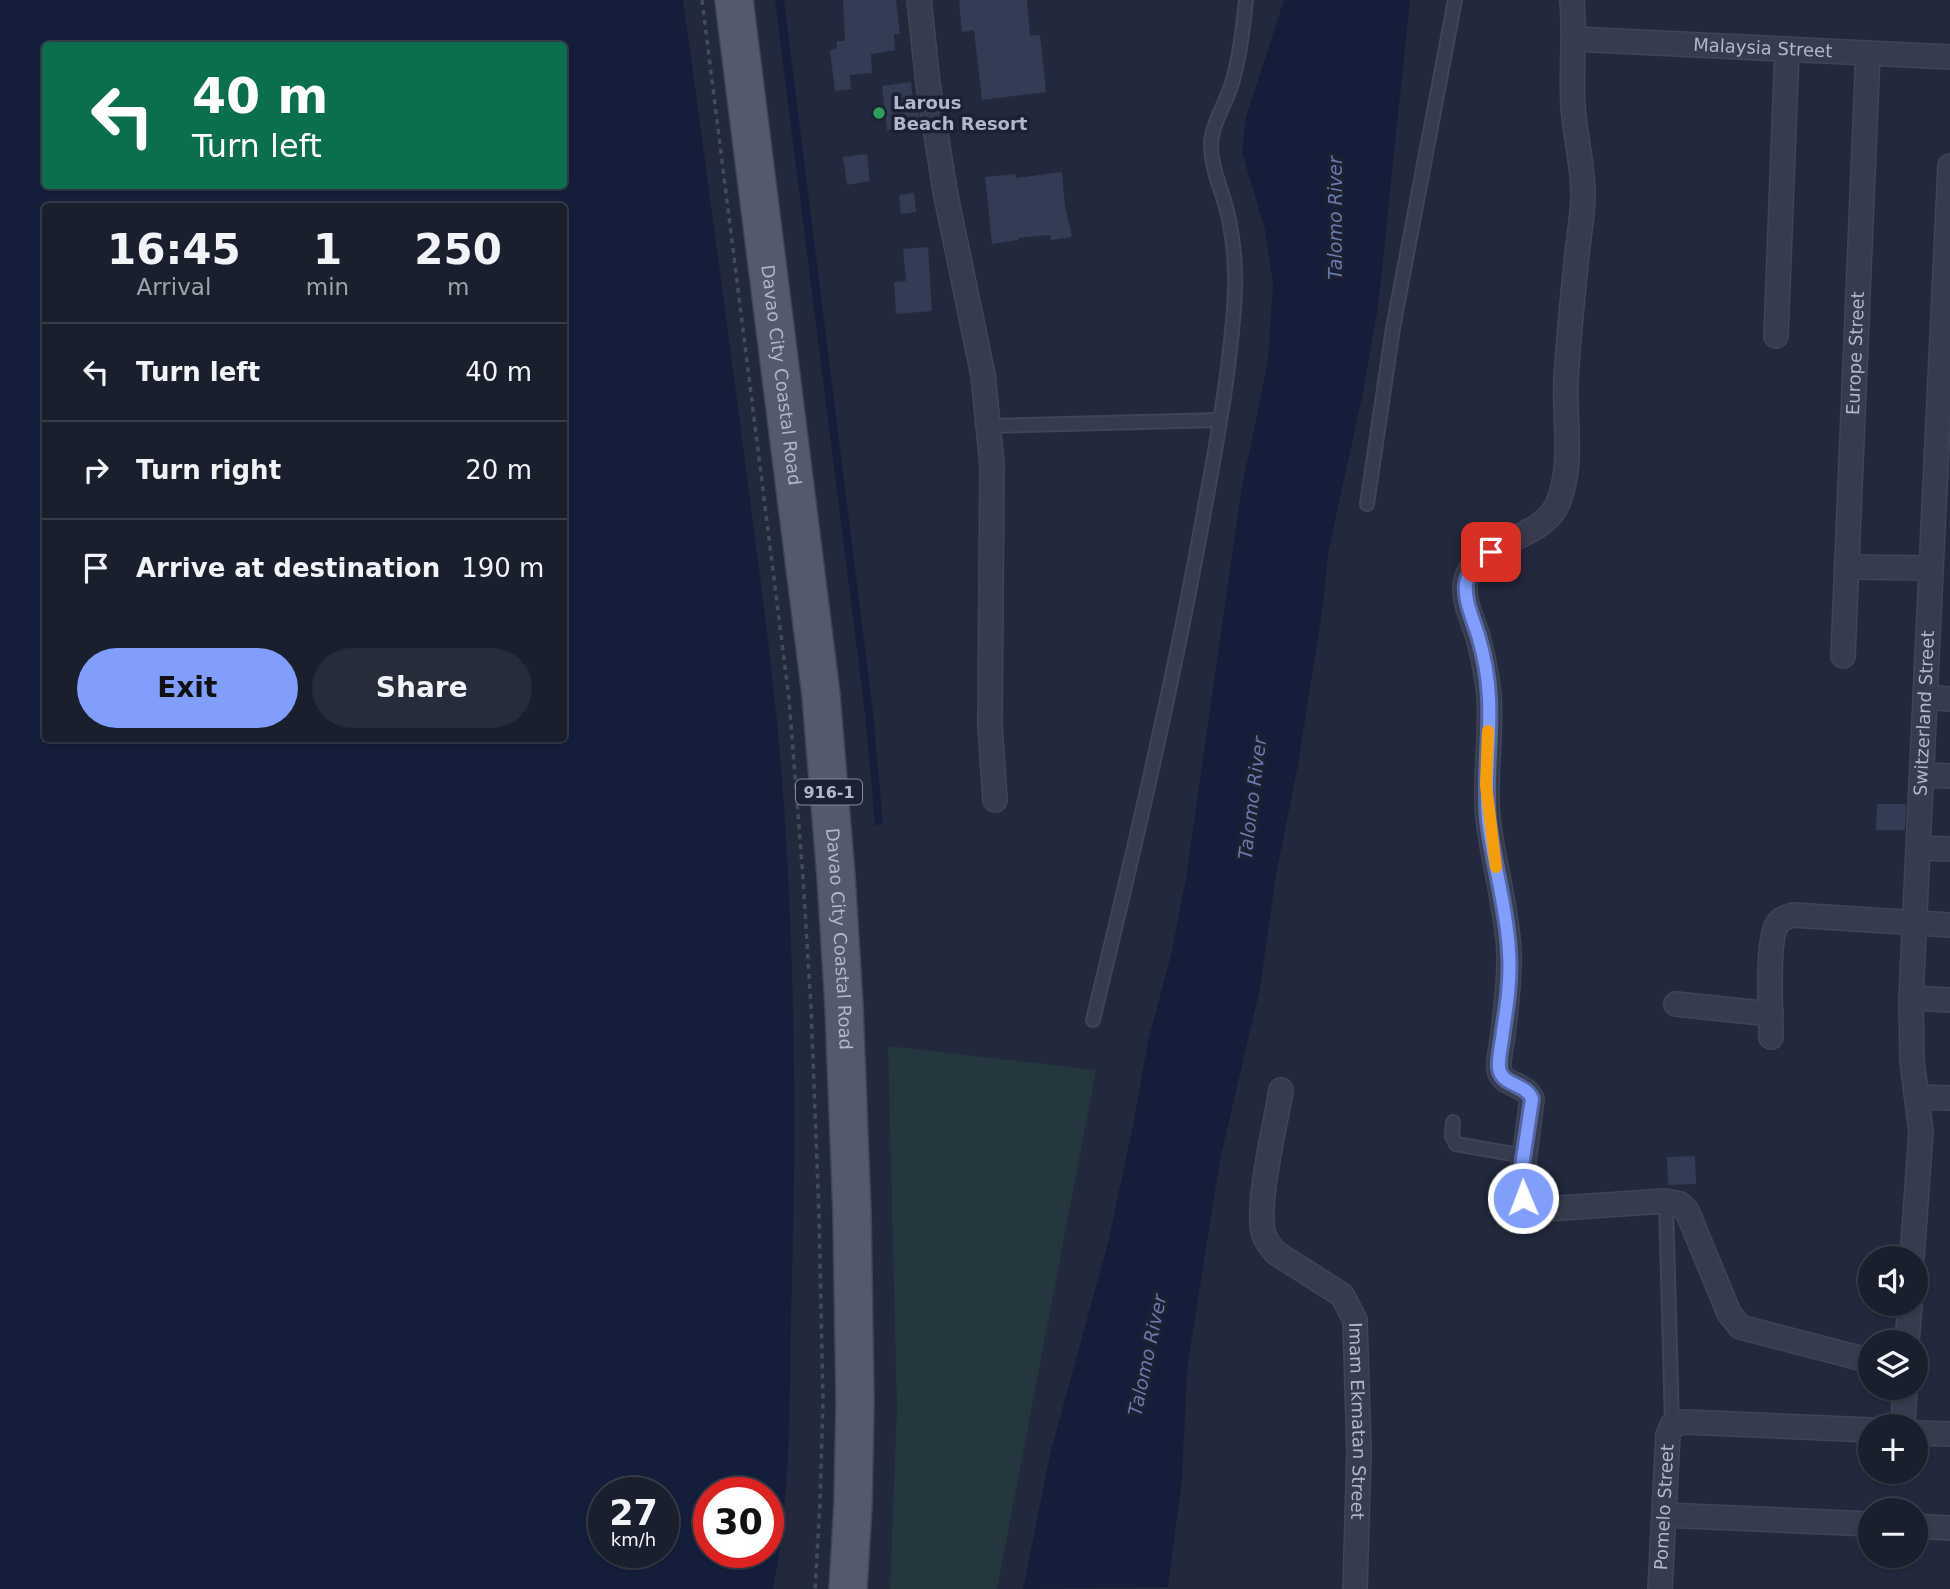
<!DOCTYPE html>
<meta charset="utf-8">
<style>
:root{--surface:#1a1f2e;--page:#272c3a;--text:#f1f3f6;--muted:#9fa2aa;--line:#383d4a;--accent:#829efd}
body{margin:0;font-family:"DejaVu Sans",sans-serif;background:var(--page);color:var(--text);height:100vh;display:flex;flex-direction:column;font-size:26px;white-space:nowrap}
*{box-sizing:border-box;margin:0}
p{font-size:23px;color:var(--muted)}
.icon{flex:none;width:38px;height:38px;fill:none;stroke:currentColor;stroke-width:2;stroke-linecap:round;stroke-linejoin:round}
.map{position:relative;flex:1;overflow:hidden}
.details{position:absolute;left:42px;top:203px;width:525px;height:539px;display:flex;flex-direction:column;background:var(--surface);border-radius:7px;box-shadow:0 2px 5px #0004,0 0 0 2px var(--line)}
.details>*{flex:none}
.guide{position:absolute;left:42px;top:42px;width:525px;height:147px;border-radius:7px;box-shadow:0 2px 5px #0004,0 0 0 2px var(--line);background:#0b6e4f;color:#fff;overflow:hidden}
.controls{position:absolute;left:1858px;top:1246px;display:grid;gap:14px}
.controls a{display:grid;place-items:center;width:70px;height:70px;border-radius:50%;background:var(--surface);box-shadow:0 2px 5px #0004,0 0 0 2px var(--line);font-size:35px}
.speed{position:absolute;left:588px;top:1477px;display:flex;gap:14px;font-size:35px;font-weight:700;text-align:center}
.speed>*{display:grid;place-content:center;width:91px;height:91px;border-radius:50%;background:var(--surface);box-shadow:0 2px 5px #0004,0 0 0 2px var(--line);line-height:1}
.speed small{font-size:18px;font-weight:400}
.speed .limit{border:10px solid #d22;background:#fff;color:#111}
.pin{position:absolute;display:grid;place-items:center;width:60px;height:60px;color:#fff;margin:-30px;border-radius:14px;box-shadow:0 4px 10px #0006}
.me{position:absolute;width:77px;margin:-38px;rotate:359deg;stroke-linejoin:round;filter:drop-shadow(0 0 5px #0008)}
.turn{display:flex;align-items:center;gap:24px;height:147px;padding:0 35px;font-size:32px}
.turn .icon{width:91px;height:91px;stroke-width:2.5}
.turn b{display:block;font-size:49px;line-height:60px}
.eta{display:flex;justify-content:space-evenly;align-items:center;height:119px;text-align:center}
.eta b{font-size:42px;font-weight:800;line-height:49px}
.cta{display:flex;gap:14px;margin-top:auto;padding:14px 35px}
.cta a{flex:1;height:80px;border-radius:42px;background:var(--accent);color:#111;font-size:28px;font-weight:800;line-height:80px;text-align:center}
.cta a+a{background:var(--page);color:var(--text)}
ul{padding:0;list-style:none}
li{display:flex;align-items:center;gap:21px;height:98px;padding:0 35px;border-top:2px solid var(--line)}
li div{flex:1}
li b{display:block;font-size:26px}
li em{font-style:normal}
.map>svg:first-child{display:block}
.green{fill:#24373e}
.water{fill:#141e3b;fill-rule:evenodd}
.building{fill:#333c54}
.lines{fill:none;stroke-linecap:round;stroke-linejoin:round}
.service-casing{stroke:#3f4556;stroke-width:16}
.minor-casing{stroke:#3f4556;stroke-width:26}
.primary-casing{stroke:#3f4556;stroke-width:40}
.path{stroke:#3d5056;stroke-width:3.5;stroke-dasharray:5 5;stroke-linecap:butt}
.service{stroke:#363c4d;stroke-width:12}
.minor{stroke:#363c4d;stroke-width:23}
.primary{stroke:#535a6d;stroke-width:37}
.route-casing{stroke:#5467a4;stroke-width:18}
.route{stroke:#829efd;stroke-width:12}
.slow{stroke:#f59e0b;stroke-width:12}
.leisure-dot{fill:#2e9e5b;stroke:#1b2132;stroke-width:2.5}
.labels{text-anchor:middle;stroke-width:7;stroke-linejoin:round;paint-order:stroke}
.shield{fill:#1b2132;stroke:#84899c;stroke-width:2}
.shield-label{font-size:16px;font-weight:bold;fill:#b1b6c9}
.street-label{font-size:18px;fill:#b1b6c9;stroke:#1b2132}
.poi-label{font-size:18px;font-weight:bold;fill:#b1b6c9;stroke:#1b2132;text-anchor:start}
.water-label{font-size:19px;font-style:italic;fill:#687aaa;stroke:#1b2132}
</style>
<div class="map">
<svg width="1950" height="1589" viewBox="0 0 1950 1589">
<rect width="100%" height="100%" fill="#22293d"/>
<polygon class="green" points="888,1046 1096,1070 997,1589 890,1589 897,1407"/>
<g class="water">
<path d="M0,0H683C704,151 724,302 744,453C757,557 772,660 781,764C794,934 797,1106 792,1277C789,1378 793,1490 773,1589H0ZM46,46H564V186H46ZM46,206H564V738H46ZM604,1493H663V1552H604ZM709,1493H768V1552H709Z"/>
<polygon points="775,0 784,0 873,712 883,824 875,825 865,713"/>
<polygon points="1284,0 1410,0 1378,307 1362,397 1328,553 1323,605 1298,764 1276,875 1260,988 1220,1160 1187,1369 1182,1479 1168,1587 1023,1589 1050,1454 1108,1243 1133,1126 1148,1041 1172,951 1186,878 1241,492 1268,361 1273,284 1265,230 1242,152 1246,117"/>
</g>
<g class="building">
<polygon points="843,0 896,0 900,34 894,34 895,50 871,54 872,73 850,75 851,89 835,91 830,51 837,48 837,41 845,41"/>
<polygon points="959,0 1027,0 1030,36 1040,35 1046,92 982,100 974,30 962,32"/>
<polygon points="911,82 913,102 917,102 920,120 905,122 906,126 887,130 882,86"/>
<polygon points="867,154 870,181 847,185 843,157"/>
<polygon points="1062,172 1065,206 1072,237 1051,240 1050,235 1018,238 1018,240 992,244 985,177 1016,174 1016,178"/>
<polygon points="914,193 916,212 901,214 899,195"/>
<polygon points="928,247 932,311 896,314 894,282 906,281 903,249"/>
<polygon points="1877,804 1906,804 1905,830 1876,830"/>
<polygon points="1695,1156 1696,1184 1668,1185 1667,1157"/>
</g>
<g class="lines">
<defs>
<g id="service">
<polyline points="989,426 1220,420"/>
<polyline points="1367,504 1393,328 1455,0"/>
<path d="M1093,1020C1132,859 1170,698 1200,534C1210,479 1221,423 1228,367C1234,315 1240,272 1229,220C1225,196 1212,173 1211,148C1210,126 1226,104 1232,83C1240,56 1243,28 1246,0"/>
<polyline points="1453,1122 1452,1136 1456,1144 1524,1156"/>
<polyline points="1666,1201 1672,1425"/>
</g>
<g id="minor">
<polyline points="919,0 928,83 945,191 983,375 992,465 990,725 995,800"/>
<path d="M1572,0C1575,35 1571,70 1573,106C1575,137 1584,168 1583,199C1582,221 1578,242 1576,264C1572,303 1568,342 1566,381C1564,423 1574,462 1558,503C1542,543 1470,539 1465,586C1464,604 1473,620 1478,637C1483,656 1487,676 1489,695C1492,736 1484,777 1488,818C1493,863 1507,907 1509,952C1510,979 1506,1007 1503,1034C1502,1045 1498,1058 1499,1069C1501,1086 1526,1083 1532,1099L1520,1192L1528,1203L1545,1209L1666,1201L1680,1204L1687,1211L1729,1313L1740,1327L1871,1361"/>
<path id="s1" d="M1574,39L1950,57"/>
<polyline points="1776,336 1787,49"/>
<polyline points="1847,567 1931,568"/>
<path id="s2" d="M1843,656L1868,53"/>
<polyline points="1925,697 1950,699"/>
<polyline points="1922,775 1950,776"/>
<polyline points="1919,848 1950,849"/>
<polyline points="1911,998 1950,1000"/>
<polyline points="1676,1004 1771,1014"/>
<path d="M1771,1037C1771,1014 1766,938 1778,923C1782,918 1787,917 1793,915L1950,925"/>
<path id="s3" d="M1281,1090C1276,1123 1255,1206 1264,1235C1267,1243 1271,1247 1276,1253L1342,1295L1355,1320L1359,1452L1355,1589"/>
<polyline points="1918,1097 1950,1098"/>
<path id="s4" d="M1912,1258L1921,1132L1912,1061L1911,998L1950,166"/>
<polyline points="1907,1342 1910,1304"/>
<polyline points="1903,1426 1905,1388"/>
<polyline points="1916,1433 1950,1434"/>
<polyline points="1664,1515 1871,1524"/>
<polyline points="1916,1526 1950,1528"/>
<path id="s5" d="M1660,1589L1668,1435L1672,1425L1685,1422L1871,1430"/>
</g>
<g id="primary">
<path id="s6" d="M734,0L821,695L836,876L844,1006L852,1214L855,1401L853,1505L848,1589"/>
</g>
</defs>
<use href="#service" class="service-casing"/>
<use href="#minor" class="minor-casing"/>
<use href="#primary" class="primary-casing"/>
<polyline class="path" points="702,0 789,699 803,878 811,1007 819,1215 823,1401 820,1503 815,1589"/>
<use href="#service" class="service"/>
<use href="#minor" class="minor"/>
<use href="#primary" class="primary"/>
</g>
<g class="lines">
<defs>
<path id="route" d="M1491,552C1453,577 1466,599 1478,635C1484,655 1488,677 1489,698C1491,739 1484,779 1488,820C1493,864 1507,907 1509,952C1511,978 1507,1005 1503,1031C1502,1043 1498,1057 1499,1068C1501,1086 1526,1083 1532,1099L1519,1186L1523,1198"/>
</defs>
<use href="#route" class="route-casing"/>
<use href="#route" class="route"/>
<polyline class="slow" points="1488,731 1486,785 1496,867"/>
</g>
<circle class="leisure-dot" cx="879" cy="113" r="7"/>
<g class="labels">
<rect class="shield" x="796" y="779.5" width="66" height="25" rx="5"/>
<g class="shield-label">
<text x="829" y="798">916-1</text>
</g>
<g class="street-label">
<text dy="6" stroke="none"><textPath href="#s1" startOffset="189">Malaysia Street</textPath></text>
<text dy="6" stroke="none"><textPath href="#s2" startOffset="303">Europe Street</textPath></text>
<text dy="6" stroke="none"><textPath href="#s6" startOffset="378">Davao City Coastal Road</textPath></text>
<text dy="6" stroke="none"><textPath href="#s4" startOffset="546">Switzerland Street</textPath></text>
<text dy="6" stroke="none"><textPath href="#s6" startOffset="945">Davao City Coastal Road</textPath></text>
<text dy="6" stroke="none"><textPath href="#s3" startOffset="376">Imam Ekmatan Street</textPath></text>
<text dy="6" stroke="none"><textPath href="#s5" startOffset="82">Pomelo Street</textPath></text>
</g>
<g class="poi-label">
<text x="893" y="109">Larous<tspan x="893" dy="21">Beach Resort</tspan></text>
</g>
<g class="water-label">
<text transform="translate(1335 218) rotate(-90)" y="7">Talomo River</text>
<text transform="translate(1252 798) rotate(-83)" y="7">Talomo River</text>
<text transform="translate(1147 1355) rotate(-78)" y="7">Talomo River</text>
</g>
</g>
</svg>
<div class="controls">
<a><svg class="icon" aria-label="sound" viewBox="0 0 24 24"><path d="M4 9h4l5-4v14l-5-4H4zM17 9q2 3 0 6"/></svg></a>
<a><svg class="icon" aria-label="layers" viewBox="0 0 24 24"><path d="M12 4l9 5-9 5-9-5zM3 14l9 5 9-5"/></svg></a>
<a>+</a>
<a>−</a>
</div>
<div class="speed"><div>27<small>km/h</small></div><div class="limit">30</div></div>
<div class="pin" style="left:1491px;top:552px;background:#d93025"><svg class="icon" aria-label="arrive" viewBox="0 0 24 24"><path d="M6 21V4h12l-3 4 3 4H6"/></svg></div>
<svg class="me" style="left:1523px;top:1198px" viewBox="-20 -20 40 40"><circle r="17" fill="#829efd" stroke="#fff" stroke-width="3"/><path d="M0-11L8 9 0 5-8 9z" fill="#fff"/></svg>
<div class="guide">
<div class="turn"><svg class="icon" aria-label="left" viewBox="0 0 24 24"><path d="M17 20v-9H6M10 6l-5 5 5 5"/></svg><div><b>40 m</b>Turn left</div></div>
</div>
<section class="details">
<div class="eta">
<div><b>16:45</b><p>Arrival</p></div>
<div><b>1</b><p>min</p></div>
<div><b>250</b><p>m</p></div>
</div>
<ul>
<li><svg class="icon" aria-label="left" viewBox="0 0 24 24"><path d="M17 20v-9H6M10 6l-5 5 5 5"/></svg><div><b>Turn left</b></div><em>40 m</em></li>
<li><svg class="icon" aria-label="right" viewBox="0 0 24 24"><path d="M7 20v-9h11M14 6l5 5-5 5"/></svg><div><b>Turn right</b></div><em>20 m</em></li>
<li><svg class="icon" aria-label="arrive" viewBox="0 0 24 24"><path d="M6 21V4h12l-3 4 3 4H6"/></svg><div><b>Arrive at destination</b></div><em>190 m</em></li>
</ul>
<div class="cta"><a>Exit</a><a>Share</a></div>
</section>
</div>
